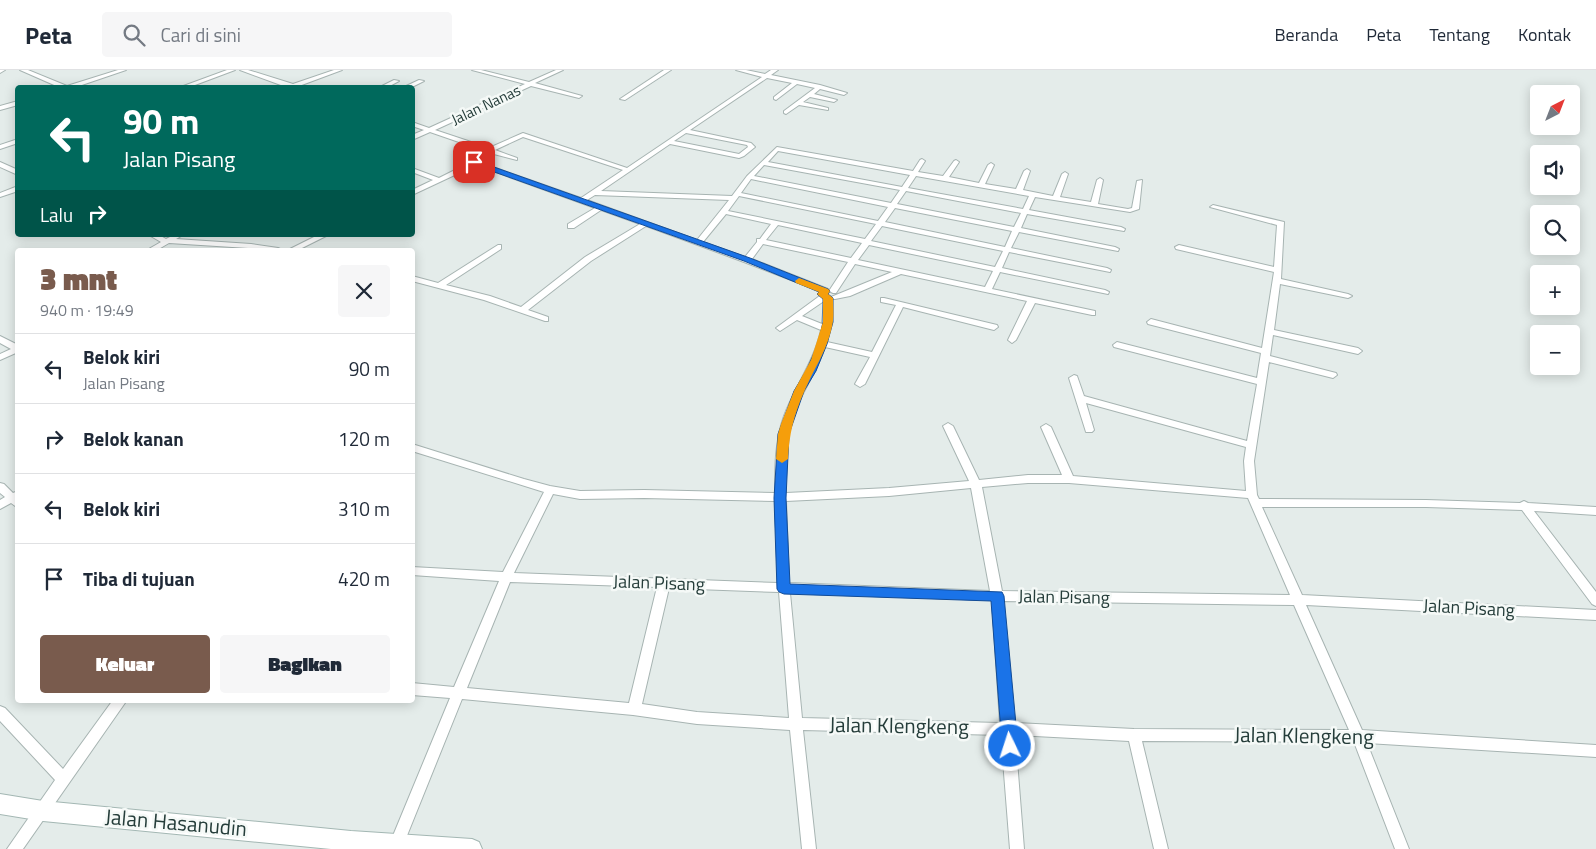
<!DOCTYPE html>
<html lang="id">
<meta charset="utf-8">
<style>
:root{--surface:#fff;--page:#f6f6f7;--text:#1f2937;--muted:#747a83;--line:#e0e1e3;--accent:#795b4d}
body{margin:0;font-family:"Titillium Web",sans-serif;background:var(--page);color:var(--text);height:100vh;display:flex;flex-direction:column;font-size:19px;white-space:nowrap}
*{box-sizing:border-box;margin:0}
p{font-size:16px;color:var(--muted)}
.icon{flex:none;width:28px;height:28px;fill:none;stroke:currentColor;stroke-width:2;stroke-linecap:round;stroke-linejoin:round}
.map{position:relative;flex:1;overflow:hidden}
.details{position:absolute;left:15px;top:178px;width:400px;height:455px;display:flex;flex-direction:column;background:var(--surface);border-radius:5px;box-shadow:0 2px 12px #0003}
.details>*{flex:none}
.banner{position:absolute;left:15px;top:15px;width:400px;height:152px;border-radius:5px;box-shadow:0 2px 12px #0003;background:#00695c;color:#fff;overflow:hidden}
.needle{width:32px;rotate:42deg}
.fabs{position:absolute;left:1530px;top:15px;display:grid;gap:10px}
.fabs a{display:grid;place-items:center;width:50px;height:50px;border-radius:5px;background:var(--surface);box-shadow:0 2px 12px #0003;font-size:25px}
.pin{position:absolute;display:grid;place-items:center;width:42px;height:42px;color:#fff;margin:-21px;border-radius:10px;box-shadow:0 2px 8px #0006}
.me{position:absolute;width:55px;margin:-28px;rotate:356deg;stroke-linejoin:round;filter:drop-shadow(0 0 4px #0008)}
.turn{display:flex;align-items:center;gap:18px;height:105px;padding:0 25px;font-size:22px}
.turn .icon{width:65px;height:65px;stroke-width:2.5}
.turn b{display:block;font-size:35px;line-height:42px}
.then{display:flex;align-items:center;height:48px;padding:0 25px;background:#0003;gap:10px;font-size:19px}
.round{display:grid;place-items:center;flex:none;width:52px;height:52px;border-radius:5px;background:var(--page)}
.overview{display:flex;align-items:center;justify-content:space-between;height:85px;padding:0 25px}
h1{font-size:30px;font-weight:800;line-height:38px;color:var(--accent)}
.button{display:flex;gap:10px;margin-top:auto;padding:10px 25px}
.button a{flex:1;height:58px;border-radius:5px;background:var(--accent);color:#fff;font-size:20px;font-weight:800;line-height:58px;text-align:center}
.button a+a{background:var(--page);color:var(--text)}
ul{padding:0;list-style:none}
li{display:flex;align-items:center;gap:15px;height:70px;padding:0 25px;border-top:1px solid var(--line)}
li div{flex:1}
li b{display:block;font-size:19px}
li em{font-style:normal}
header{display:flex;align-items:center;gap:30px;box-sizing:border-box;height:70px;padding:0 25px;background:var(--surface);border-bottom:1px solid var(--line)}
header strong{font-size:24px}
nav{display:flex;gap:28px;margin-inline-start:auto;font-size:18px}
.search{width:350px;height:45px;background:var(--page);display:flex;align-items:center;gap:12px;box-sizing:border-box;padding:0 18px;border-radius:5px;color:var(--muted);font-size:19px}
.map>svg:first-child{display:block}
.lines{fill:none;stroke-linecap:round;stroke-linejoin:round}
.street-casing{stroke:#a7b4b2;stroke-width:2}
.secondary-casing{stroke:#a3b7b3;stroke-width:2}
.street{fill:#fff;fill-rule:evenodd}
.secondary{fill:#fff;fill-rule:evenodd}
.route{fill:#1a73e8;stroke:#114b97}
.slow{fill:#f59e0b}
.labels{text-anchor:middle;stroke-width:5;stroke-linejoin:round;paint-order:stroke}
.far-street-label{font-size:15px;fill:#253d3a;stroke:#f5f9f7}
.street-label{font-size:18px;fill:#253d3a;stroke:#f5f9f7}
.near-street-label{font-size:21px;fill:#253d3a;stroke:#f5f9f7}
</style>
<header>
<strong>Peta</strong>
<div class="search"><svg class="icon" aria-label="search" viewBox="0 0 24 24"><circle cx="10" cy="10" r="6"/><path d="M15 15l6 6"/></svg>Cari di sini</div>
<nav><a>Beranda</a><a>Peta</a><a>Tentang</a><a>Kontak</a></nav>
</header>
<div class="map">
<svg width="1596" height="779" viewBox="0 0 1596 779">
<rect width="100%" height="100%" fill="#e4ecea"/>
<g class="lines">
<defs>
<g id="street">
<polygon points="0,0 5,0 0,3"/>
<polygon points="20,0 28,0 67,16 118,0 126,0 73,18 61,18"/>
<polygon points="227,0 235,0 187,18 178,18"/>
<polygon points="240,0 248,0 293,14 334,0 342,0 299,16 301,18 289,18"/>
<path d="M472,0H481L529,12L556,0H563L535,13L582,26L579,28L531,16L435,60L489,78L523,63L627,98L762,7L736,0H746L765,4L771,0H778L771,5L820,15L847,23L844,25L820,19L814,24L837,30L834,32L810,27L803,32L828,38V40L799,35L786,44L784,43V41L815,18L797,14L776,30L774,29V27L792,13L767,8L690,60L751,73L755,77L744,86L739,88L670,74L601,121L732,126L747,106L777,77L913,101L920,90L922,89L925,91L918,102L943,106L954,91L956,90L959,92L949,107L979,113L988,95L991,93L994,95L985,114L1016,119L1024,101L1027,99L1030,101L1023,120L1053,126L1062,104L1065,102L1068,104L1060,127L1091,132L1097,110L1100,108L1103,110L1098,134L1128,139L1132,138L1137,111L1142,110L1139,139L1130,142L1035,127L1029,140L1121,157L1125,159L1124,161L1027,144L1021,158L1115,177L1119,179L1118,181L1019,162L1011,178L1107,198L1111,200L1110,202L1009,182L1002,198L1105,220L1109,222L1108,224L1000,202L992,219L1095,241V245H1092L1035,233L1016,270L1012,273L1008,270L1027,231L901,204L850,226L835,229H832L830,259L827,272L872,282L896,235L881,232V228H884L997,255L998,257L994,260L903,237L865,314L860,317L855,314L870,287L825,277C817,302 801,322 793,347C784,370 785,398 786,423L889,418L969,411L943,356L948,353L953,356L979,410L1028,405H1062L1041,357L1046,354L1051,357L1073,406L1246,421L1244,391L1246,377L1086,333L1094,360L1092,362H1086L1069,308L1074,305L1077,306L1084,326L1247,371L1257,314L1114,277L1113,275L1117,272L1257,308L1261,283L1148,254L1147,252L1151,249L1262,278L1274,202L1176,179L1175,177L1179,175L1274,197L1277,155L1210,137L1213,135L1284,152L1281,209L1348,224L1352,226L1348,228L1280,214L1274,260L1358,278L1362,281L1358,284L1273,265L1270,286L1336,303L1337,305L1333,308L1269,292L1254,391L1257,425L1259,429L1426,430L1520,433L1524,431L1528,433L1596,437V445L1534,441L1596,522V536L1592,534L1522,440L1426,437H1262L1302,525L1596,540V550L1306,535L1362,660L1596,675V687L1367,673L1409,779H1395L1354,672L1142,671L1168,779H1154L1129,671L1015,665L1024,779H1010L1001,665L803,660L816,779H802L790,660L697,654L633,645L462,629L402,778H392L390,773L450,628L412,625V613L454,617L499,511L412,505V497L503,502L544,422L412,381V374L524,409L550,416L580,421L644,420L775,423C775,398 775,370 784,346C795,316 814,292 821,260L797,250L780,261L776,258L821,225L831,227L892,202L855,194L836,223H833L829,221L848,192L763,174L752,189L828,219V223H825L744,192L646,156L591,191L528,240L548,247V251H545L484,230L412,211V206L438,213L498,175H501V179L446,215L490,226L521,237L585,187L640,154L601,140L574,158H568V154L595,138L476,95L412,125V120L433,110L412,102V98L439,108L471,92L485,81L430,62L412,70V65L424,60L412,56V52L429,58L525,14ZM686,63L747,75L748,77L739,84L674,71ZM523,67L623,100L581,128L479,92L490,83L517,90V88L495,80ZM778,81L910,105L902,117L768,92ZM764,95L900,120L891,133L754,106ZM916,106L1029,126L1023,139L908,118ZM751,109L888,137L878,151L741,123ZM906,121L1021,143L1014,157L897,134ZM595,125L729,130L697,170L587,130ZM739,126L876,154L865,169L728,141ZM895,138L1012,161L1005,177L885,152ZM726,144L771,154L760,169H757V172L745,187L703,172ZM778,155L862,173L851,188L766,170ZM882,156L1003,181L995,197L871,171ZM869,175L993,201L985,217L858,190ZM824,231L822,254L802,246ZM1028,413H1069L1248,428L1290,525L1002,521L982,417ZM971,418L990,521L789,513L786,431L889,426ZM553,424L580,429L644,428L775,431L778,513L514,503ZM510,512L657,517L629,633L467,618ZM669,518L779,522L789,648L697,642L642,634ZM790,523L992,530L1000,653L802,648ZM1003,531L1294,535L1349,660L1134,659L1014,653Z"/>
<polygon points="664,0 671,0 625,30 620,29"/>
<polygon points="394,10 399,11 386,18 378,18"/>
<polygon points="419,10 424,11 410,18 402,18"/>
<polygon points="18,31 18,35 0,40 0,36"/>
<polygon points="18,69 18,73 0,79 0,75"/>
<polygon points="0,92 18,100 18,105 0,97"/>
<polygon points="18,116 18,121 0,127 0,123"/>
<polygon points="149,165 159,165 166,169 174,165 183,165 176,169 251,174 278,178 282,180 169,173 157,180 147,180 161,172"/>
<polygon points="318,165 328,165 298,180 288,180"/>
<polygon points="0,266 18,275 18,282 0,290 0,284 11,279 0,273"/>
<polygon points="0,413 4,414 13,423 18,421 18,438 11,433 0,439 0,430 5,427 0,423"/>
<polygon points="113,630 127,630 23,779 7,779 55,710 0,651 0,636 5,638 63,699"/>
</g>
<polygon id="secondary" points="0,724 43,731 351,761 472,769 479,772 482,779 331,779 43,751 0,744"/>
</defs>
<use href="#street" class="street-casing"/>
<use href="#secondary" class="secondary-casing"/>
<use href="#street" class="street"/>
<use href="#secondary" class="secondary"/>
</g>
<polygon class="route" points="472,91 477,91 750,188 828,219 830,221 828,224 833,228 833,252 827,274 816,301 804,321 789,364 786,428 790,514 1002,522 1004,526 1018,676 1015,681 1010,683 1005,681 1002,676 991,531 784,524 779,522 777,519 774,428 778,364 794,321 806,301 818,274 823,252 823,229 817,224 819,222 744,191 472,94"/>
<path class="slow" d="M799,208L828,219L830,221L828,224L833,228C833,236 834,244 833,251C829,278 814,298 804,322C794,344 789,365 788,389L782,393L776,389L778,364L781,354L794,321L811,290L823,252V229L817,224L819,222L796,213L795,211Z"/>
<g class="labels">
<g class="far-street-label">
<text transform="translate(486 35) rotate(-25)" y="5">Jalan Nanas</text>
</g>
<g class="street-label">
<text transform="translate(659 513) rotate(2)" y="6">Jalan Pisang</text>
<text transform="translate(1064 527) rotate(1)" y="6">Jalan Pisang</text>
<text transform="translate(1469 538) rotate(3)" y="6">Jalan Pisang</text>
</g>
<g class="near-street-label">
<text transform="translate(899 656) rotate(1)" y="7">Jalan Klengkeng</text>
<text transform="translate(1304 666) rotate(1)" y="7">Jalan Klengkeng</text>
<text transform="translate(176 753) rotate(5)" y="7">Jalan Hasanudin</text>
</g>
</g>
</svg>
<div class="fabs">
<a><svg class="needle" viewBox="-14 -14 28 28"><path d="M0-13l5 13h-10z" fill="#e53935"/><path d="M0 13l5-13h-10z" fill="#747a83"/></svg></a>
<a><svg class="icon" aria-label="sound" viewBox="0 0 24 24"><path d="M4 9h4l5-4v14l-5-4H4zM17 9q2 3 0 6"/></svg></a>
<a><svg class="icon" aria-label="search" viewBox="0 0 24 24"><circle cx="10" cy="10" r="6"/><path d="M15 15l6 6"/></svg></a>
<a>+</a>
<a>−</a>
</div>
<div class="pin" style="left:474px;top:92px;background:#d93025"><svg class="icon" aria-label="arrive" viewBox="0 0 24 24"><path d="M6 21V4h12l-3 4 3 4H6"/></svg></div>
<svg class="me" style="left:1010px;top:676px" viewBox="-20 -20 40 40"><circle r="17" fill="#1a73e8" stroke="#fff" stroke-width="3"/><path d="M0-11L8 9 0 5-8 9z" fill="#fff"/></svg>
<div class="banner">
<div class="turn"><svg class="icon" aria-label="left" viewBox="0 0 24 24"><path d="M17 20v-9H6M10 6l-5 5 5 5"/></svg><div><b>90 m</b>Jalan Pisang</div></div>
<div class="then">Lalu<svg class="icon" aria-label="right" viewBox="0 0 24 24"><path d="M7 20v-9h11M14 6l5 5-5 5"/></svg></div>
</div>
<section class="details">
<div class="overview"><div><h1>3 mnt</h1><p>940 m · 19:49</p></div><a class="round"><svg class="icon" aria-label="close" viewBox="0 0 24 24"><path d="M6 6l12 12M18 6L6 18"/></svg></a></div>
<ul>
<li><svg class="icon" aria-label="left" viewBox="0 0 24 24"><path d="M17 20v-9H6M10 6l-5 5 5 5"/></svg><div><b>Belok kiri</b><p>Jalan Pisang</p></div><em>90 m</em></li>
<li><svg class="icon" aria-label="right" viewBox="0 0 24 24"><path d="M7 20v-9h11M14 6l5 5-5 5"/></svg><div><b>Belok kanan</b></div><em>120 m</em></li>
<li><svg class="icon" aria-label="left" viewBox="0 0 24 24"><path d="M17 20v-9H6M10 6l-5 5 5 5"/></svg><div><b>Belok kiri</b></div><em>310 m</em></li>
<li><svg class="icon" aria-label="arrive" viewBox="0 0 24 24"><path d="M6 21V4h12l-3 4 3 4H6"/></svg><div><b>Tiba di tujuan</b></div><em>420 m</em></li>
</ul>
<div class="button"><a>Keluar</a><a>Bagikan</a></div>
</section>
</div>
